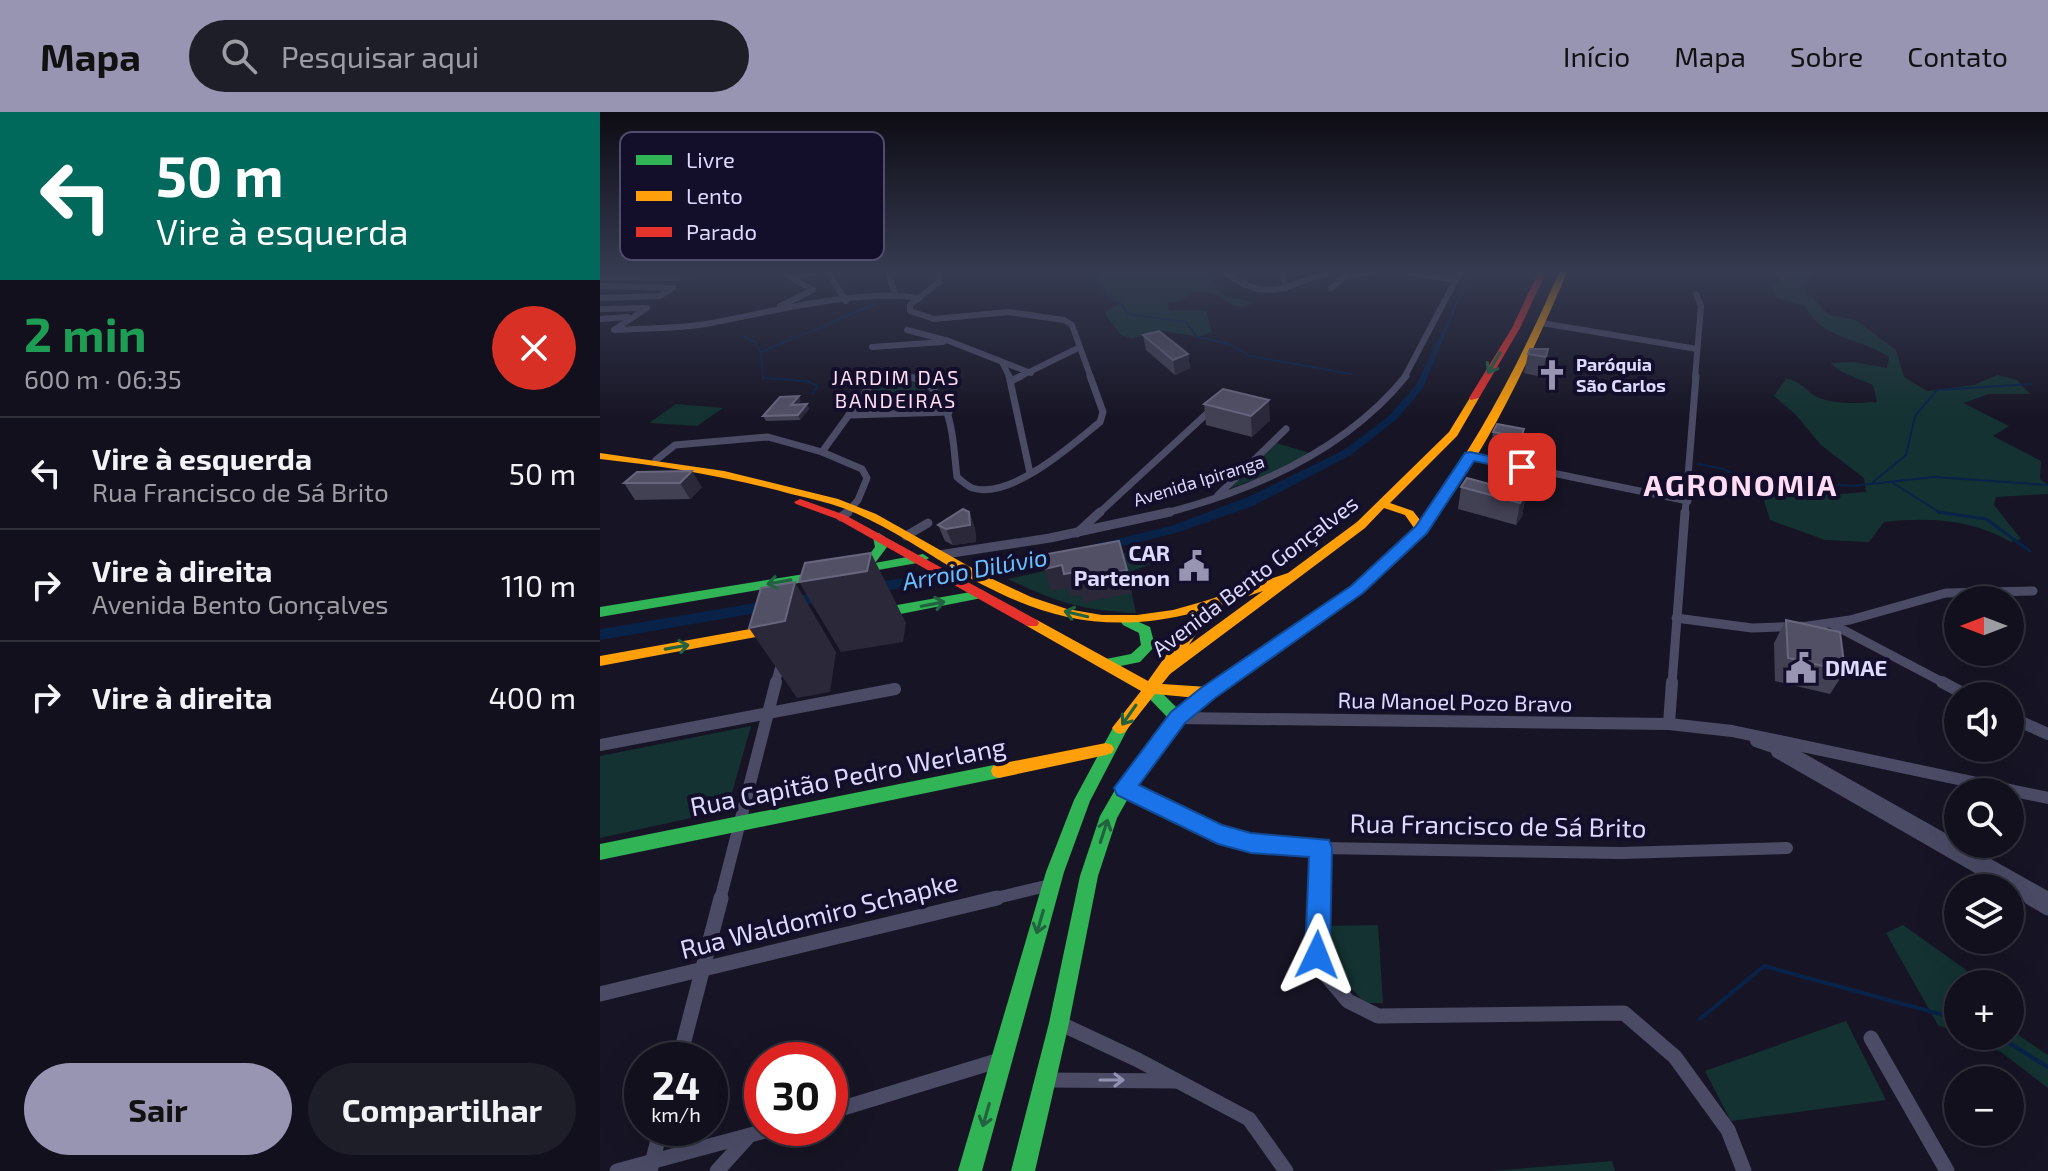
<!DOCTYPE html>
<html lang="pt">
<meta charset="utf-8">
<style>
:root{--surface:#11101c;--page:#1e1e29;--text:#f1f3f6;--muted:#9c9da3;--line:#30303b;--accent:#9895b3}
body{margin:0;font-family:"Exo 2",sans-serif;background:var(--page);color:var(--text);height:100vh;display:flex;flex-direction:column;font-size:30px;white-space:nowrap}
*{box-sizing:border-box;margin:0}
p{font-size:26px;color:var(--muted)}
.icon{flex:none;width:44px;height:44px;fill:none;stroke:currentColor;stroke-width:2;stroke-linecap:round;stroke-linejoin:round}
.map{position:relative;flex:1;overflow:hidden}
.side{display:flex;flex-direction:column;background:var(--surface);width:600px}
.side>*{flex:none}
.banner{background:#00695c;color:#fff;overflow:hidden}
.needle{width:52px;rotate:270deg}
.controls{position:absolute;left:1344px;top:474px;display:grid;gap:16px}
.controls a{display:grid;place-items:center;width:80px;height:80px;border-radius:50%;background:var(--surface);box-shadow:0 8px 32px #0002,0 0 0 2px var(--line);font-size:40px}
.speed{position:absolute;left:24px;top:930px;display:flex;gap:16px;font-size:40px;font-weight:700;text-align:center}
.speed>*{display:grid;place-content:center;width:104px;height:104px;border-radius:50%;background:var(--surface);box-shadow:0 8px 32px #0002,0 0 0 2px var(--line);line-height:1}
.speed small{font-size:20px;font-weight:400}
.speed .limit{border:12px solid #d22;background:#fff;color:#111}
.pin{position:absolute;display:grid;place-items:center;width:68px;height:68px;color:#fff;margin:-34px;border-radius:16px;box-shadow:0 4px 12px #0006}
.me{position:absolute;width:88px;margin:-44px;rotate:2deg;stroke-linejoin:round;filter:drop-shadow(0 0 6px #0008)}
.turn{display:flex;align-items:center;gap:28px;height:168px;padding:0 24px;font-size:36px}
.turn .icon{width:104px;height:104px;stroke-width:2.5}
.turn b{display:block;font-size:56px;line-height:68px}
.round{display:grid;place-items:center;flex:none;width:84px;height:84px;border-radius:42px;background:var(--page)}
.overview{display:flex;align-items:center;justify-content:space-between;height:136px;padding:0 24px}
h1{font-size:48px;font-weight:700;line-height:60px;color:#1e9e55}
.action{display:flex;gap:16px;margin-top:auto;padding:16px 24px}
.action a{flex:1;height:92px;border-radius:48px;background:var(--accent);color:#111;font-size:32px;font-weight:700;line-height:92px;text-align:center}
.action a+a{background:var(--page);color:var(--text)}
ul{padding:0;list-style:none}
li{display:flex;align-items:center;gap:24px;height:112px;padding:0 24px;border-top:2px solid var(--line)}
li div{flex:1}
li b{display:block;font-size:30px}
li em{font-style:normal}
header{display:flex;align-items:center;gap:48px;box-sizing:border-box;height:112px;padding:0 40px;background:var(--accent);color:#111}
header strong{font-size:38px}
nav{display:flex;gap:44px;margin-inline-start:auto;font-size:28px}
.search{width:560px;height:72px;background:var(--page);display:flex;align-items:center;gap:20px;box-sizing:border-box;padding:0 28px;border-radius:44px;color:var(--muted);font-size:30px}
main{display:flex;flex:1;min-height:0}
.map>svg:first-child{display:block}
.green{fill:#133231}
.water{fill:#082248}
.lines{fill:none;stroke-linecap:round;stroke-linejoin:round}
.stream-far2{stroke:#082248;stroke-width:2}
.stream-far1{stroke:#082248;stroke-width:3}
.stream{stroke:#082248;stroke-width:4}
.street-far4{stroke:#4b4b66;stroke-width:6}
.street-far3{stroke:#4b4b66;stroke-width:7}
.street-far2{stroke:#4b4b66;stroke-width:9}
.street-far1{stroke:#4b4b66;stroke-width:12}
.street{stroke:#4b4b66;stroke-width:15}
.fast{fill:#30b455;fill-rule:evenodd}
.slow{fill:#ff9f0a;fill-rule:evenodd}
.jam{fill:#e5322d;fill-rule:evenodd}
.wall{fill:#424053}
.shaded-wall{fill:#2a2839}
.building{fill:#525065;stroke:#68667e;stroke-width:2}
.oneway{stroke:#226240}
.oneway2{stroke:#9492b2}
.route{fill:#1a73e8;stroke:#114b97;stroke-width:2}
.labels{text-anchor:middle;stroke-width:8;stroke-linejoin:round;paint-order:stroke}
.far-poi-label{font-size:18px;font-weight:bold;fill:#dddaff;stroke:#130f2b;text-anchor:start}
.far-street-label{font-size:18px;fill:#dddaff;stroke:#130f2b}
.far-neighbourhood-label{font-size:20px;letter-spacing:2px;fill:#ffdcf3;stroke:#130f2b}
.poi-label{font-size:22px;font-weight:bold;fill:#dddaff;stroke:#130f2b;text-anchor:end}
.street-label{font-size:22px;fill:#dddaff;stroke:#130f2b}
.water-label{font-size:24px;font-style:italic;fill:#68bfff;stroke:#130f2b}
.near-street-label{font-size:26px;fill:#dddaff;stroke:#130f2b}
.district-label{font-size:30px;font-weight:bold;letter-spacing:2px;fill:#ffdcf3;stroke:#130f2b}
.key{fill:#130f2b;stroke:#504c6b;stroke-width:2}
.key-label{font-size:22px;fill:#dddaff}
</style>
<header>
<strong>Mapa</strong>
<div class="search"><svg class="icon" aria-label="search" viewBox="0 0 24 24"><circle cx="10" cy="10" r="6"/><path d="M15 15l6 6"/></svg>Pesquisar aqui</div>
<nav><a>Início</a><a>Mapa</a><a>Sobre</a><a>Contato</a></nav>
</header>
<main>
<section class="side">
<div class="banner">
<div class="turn"><svg class="icon" aria-label="left" viewBox="0 0 24 24"><path d="M17 20v-9H6M10 6l-5 5 5 5"/></svg><div><b>50 m</b>Vire à esquerda</div></div>
</div>
<div class="overview"><div><h1>2 min</h1><p>600 m · 06:35</p></div><a class="round" style="background:#d93025;color:#fff"><svg class="icon" aria-label="close" viewBox="0 0 24 24"><path d="M6 6l12 12M18 6L6 18"/></svg></a></div>
<ul>
<li><svg class="icon" aria-label="left" viewBox="0 0 24 24"><path d="M17 20v-9H6M10 6l-5 5 5 5"/></svg><div><b>Vire à esquerda</b><p>Rua Francisco de Sá Brito</p></div><em>50 m</em></li>
<li><svg class="icon" aria-label="right" viewBox="0 0 24 24"><path d="M7 20v-9h11M14 6l5 5-5 5"/></svg><div><b>Vire à direita</b><p>Avenida Bento Gonçalves</p></div><em>110 m</em></li>
<li><svg class="icon" aria-label="right" viewBox="0 0 24 24"><path d="M7 20v-9h11M14 6l5 5-5 5"/></svg><div><b>Vire à direita</b></div><em>400 m</em></li>
</ul>
<div class="action"><a>Sair</a><a>Compartilhar</a></div>
</section>
<div class="map">
<svg width="1448" height="1059" viewBox="0 0 1448 1059">
<rect width="100%" height="100%" fill="#171525"/>
<g class="green">
<path d="M492,158H603L626,185L653,190C637,204 627,185 611,181C606,179 597,181 591,181L581,189L567,191L569,198L606,199L612,220L599,225L558,218L531,227L521,223L504,200L519,192L501,178Z"/>
<path d="M1166,158H1203L1213,164L1203,176L1229,203L1256,208L1296,238L1304,265L1327,279L1374,273L1397,263L1417,268L1430,282H1389L1363,291L1409,314L1393,324L1441,349L1440,367L1448,373V382L1396,385L1394,393L1421,427L1411,430C1371,407 1330,405 1284,410L1269,430L1225,428L1170,408L1159,371L1229,383L1266,380L1264,366L1221,333L1195,302L1174,284L1186,267C1201,268 1207,281 1219,286C1239,293 1257,291 1277,290L1273,273L1242,260L1230,251L1253,250L1287,256L1289,245C1259,225 1223,229 1205,194L1177,186L1170,174L1183,168Z"/>
<path d="M280,267C312,267 322,267 336,296L259,298Z"/>
<polygon points="76,292 123,296 97,314 49,311"/>
<polygon points="676,331 710,341 675,360 628,377"/>
<path d="M552,435L562,448L527,461L536,501C480,498 459,491 408,467Z"/>
<polygon points="151,614 127,698 0,726 0,644"/>
<polygon points="778,813 783,891 765,891 723,846 722,814"/>
<polygon points="1303,813 1365,857 1378,872 1358,872 1358,921 1338,913 1286,821"/>
<polygon points="1246,909 1286,988 1131,1009 1105,959"/>
<polygon points="1410,911 1421,925 1448,943 1448,976 1401,940 1364,924 1410,924"/>
<polygon points="1012,1049 1015,1059 892,1059"/>
</g>
<polygon class="water" points="872,158 823,276 797,307 751,343 653,394 576,421 474,446 0,528 0,517 476,437 571,414 648,385 744,338 789,304 816,273"/>
<g class="lines">
<g class="stream-far2">
<polyline points="495,158 507,185 522,192 528,202 586,210 597,225 629,232 650,244 751,262"/>
<polyline points="92,169 96,163 110,158"/>
<polyline points="143,224 155,230 160,239"/>
<polyline points="213,281 218,274 206,269 163,266 161,240 275,192"/>
<polyline points="1098,352 1123,357 1142,366 1252,374 1334,365 1448,373"/>
<polyline points="1273,370 1306,343 1315,304 1337,278 1432,272"/>
<polyline points="1293,371 1339,400 1349,402"/>
</g>
<polyline class="stream-far1" points="1338,400 1386,407 1430,439"/>
<g class="stream">
<polyline points="1100,907 1164,854 1358,907"/>
<polyline points="1398,924 1448,955"/>
</g>
<g class="street-far4">
<polyline points="177,158 213,178 180,194"/>
<polyline points="226,158 246,189"/>
<polyline points="287,158 295,182"/>
<polyline points="338,158 339,170 310,193 310,199 334,207 408,200 464,208 472,213 491,266"/>
<path d="M623,158C670,198 693,167 739,158"/>
<polyline points="681,158 686,176"/>
<polyline points="794,158 856,168"/>
<polyline points="0,165 78,166"/>
<polyline points="191,165 229,158"/>
<polyline points="0,174 73,176"/>
<polyline points="731,176 747,163 793,158"/>
<polyline points="0,186 60,184 73,176"/>
<path d="M47,196L14,218C44,216 76,217 106,212C167,201 259,176 319,186"/>
<polyline points="0,197 45,196"/>
<polyline points="0,207 28,205"/>
<polyline points="942,211 1097,237"/>
<polyline points="307,218 349,229 431,261"/>
<polyline points="272,235 343,230"/>
<polyline points="402,250 410,266"/>
<polyline points="235,263 318,266"/>
<polyline points="276,266 278,263"/>
<polyline points="417,266 480,235"/>
<polyline points="804,266 861,158"/>
<polyline points="1095,266 1101,194 1096,182"/>
</g>
<g class="street-far3">
<path d="M305,264C354,271 352,325 357,365C362,369 367,374 372,376C411,388 472,333 500,310L503,300L490,264"/>
<polyline points="409,264 430,361"/>
<polyline points="411,269 421,264"/>
<polyline points="249,303 349,300"/>
<polyline points="222,340 277,264"/>
<polyline points="870,344 1088,389"/>
<polyline points="56,348 75,333 168,325 222,340 262,357 267,366 258,388 246,402"/>
<polyline points="618,383 686,317"/>
<polyline points="498,402 613,296"/>
<path d="M562,402C653,379 745,339 806,264"/>
<polyline points="1085,402 1096,264"/>
</g>
<g class="street-far2">
<polyline points="241,405 248,400"/>
<polyline points="477,421 500,400"/>
<polyline points="306,424 328,411"/>
<polyline points="339,443 450,426 570,400"/>
<polyline points="1076,506 1152,516 1208,514 1250,508 1346,481 1433,479"/>
<polyline points="1232,512 1346,572"/>
<polyline points="175,572 182,547"/>
<polyline points="1072,572 1085,400"/>
</g>
<g class="street-far1">
<polyline points="1342,570 1368,584"/>
<polyline points="1410,605 1448,622"/>
<polyline points="578,606 1069,612 1132,619 1448,686"/>
<polyline points="1069,612 1072,570"/>
<polyline points="1156,629 1193,642 1448,786"/>
<polyline points="0,633 295,577"/>
<polyline points="1177,640 1434,788"/>
<polyline points="525,676 618,722 651,731 720,736 1021,741 1187,736"/>
<polyline points="120,788 176,570"/>
<polyline points="388,788 450,773"/>
<polyline points="720,788 720,736"/>
</g>
<g class="street">
<polyline points="720,786 719,855 748,889 778,904 1024,901 1075,945 1128,1018 1144,1059"/>
<polyline points="1431,786 1448,796"/>
<polyline points="0,882 397,786"/>
<polyline points="459,911 538,948 649,1007 686,1059"/>
<polyline points="1271,926 1347,1059"/>
<polyline points="79,948 121,786"/>
<polyline points="445,968 577,969"/>
<polyline points="230,1000 400,948"/>
<polyline points="17,1059 176,1016"/>
<polyline points="50,1059 61,1016"/>
<polyline points="117,1059 147,1026"/>
</g>
<g class="fast">
<polygon points="279,421 285,425 287,435 275,451 323,442 329,446 323,450 261,461 257,460 254,455 269,443 275,435 273,425"/>
<polygon points="801,433 805,434 807,437 805,440 762,481 613,585 583,610 531,681 517,706 498,764 469,911 435,1059 411,1059 449,911 480,764 500,704 519,671 569,607 543,580 541,576 543,572 553,572 578,597 603,577 752,475 797,434"/>
<polygon points="217,460 222,461 223,464 222,467 0,505 0,495"/>
<polygon points="382,478 389,482 387,485 280,506 273,501 280,496"/>
<polygon points="528,505 550,515 555,534 540,550 506,557 501,556 499,552 501,548 531,542 541,533 539,521 523,513 521,510"/>
<polygon points="520,610 525,612 528,616 490,689 464,760 382,1059 358,1059 446,760 474,688 515,612"/>
<polygon points="399,652 405,654 407,659 405,664 399,666 0,748 0,732"/>
</g>
<g class="slow">
<path d="M960,158H968C928,252 875,368 805,440H797L795,437L797,434L814,416L805,403L784,396L765,416L570,562L562,572L608,575L613,577L615,581L613,585L608,587L555,582L525,620L520,622L515,620L512,616L541,579L427,514L425,511L427,508H437L548,569L597,500C498,526 429,502 344,451C312,431 279,410 243,396C226,390 208,386 191,382C128,365 65,354 0,347V341L124,359L238,387L276,402L388,465L431,485L467,497L502,503H537L573,498L605,489L688,461L757,410L849,320L871,284H877L879,286L857,324L790,391L813,399L820,408C878,332 922,246 960,158ZM663,479L589,533L613,496Z"/>
<polygon points="173,513 178,515 180,518 178,521 0,554 0,544"/>
<polygon points="506,631 512,633 514,637 512,641 506,643 399,666 393,664 391,659 393,654 399,652"/>
</g>
<g class="jam">
<polygon points="939,158 947,158 920,216 879,286 871,288 869,286 912,216"/>
<polygon points="200,387 245,403 437,508 439,511 437,514 427,514 237,407 196,392 194,390"/>
</g>
</g>
<g class="wall">
<polygon points="543,223 588,242 590,256 575,263 546,238"/>
<polygon points="948,237 942,265 924,261 928,242"/>
<polygon points="201,289 198,292 207,292 209,297 200,308 166,309 163,304"/>
<polygon points="604,292 670,308 652,325 606,313"/>
<polygon points="924,317 920,338 917,347 890,341 893,320"/>
<polygon points="37,360 102,375 90,387 35,388 24,371"/>
<polygon points="861,375 926,382 922,404 916,413 858,397"/>
<polygon points="369,400 375,417 376,430 353,433 345,429 338,413"/>
<polygon points="1186,508 1245,559 1230,582 1175,569 1174,531"/>
</g>
<g class="shaded-wall">
<polygon points="588,242 590,256 575,263 573,248"/>
<polygon points="199,284 201,289 194,298 191,293"/>
<polygon points="669,288 670,308 652,325 651,304"/>
<polygon points="207,292 209,297 200,308 198,303"/>
<polygon points="924,317 920,338 917,347 921,325"/>
<polygon points="92,359 102,375 90,387 80,371"/>
<polygon points="926,382 922,404 916,413 920,391"/>
<polygon points="369,400 375,417 376,430 353,433 346,417"/>
<polygon points="271,441 306,511 303,530 241,540 199,470"/>
<polygon points="462,453 476,460 527,458 532,481 483,491 481,483 470,485 468,476 451,479 444,457"/>
<polygon points="195,470 236,540 230,580 197,586 149,516"/>
</g>
<g class="building">
<polygon points="559,219 588,242 573,248 543,223"/>
<polygon points="930,237 948,237 946,245 928,242"/>
<polygon points="623,277 669,288 651,304 604,292"/>
<polygon points="199,284 191,293 207,292 198,303 163,304 180,285"/>
<polygon points="897,312 924,317 921,325 893,320"/>
<polygon points="92,359 80,371 24,371 37,360"/>
<polygon points="867,366 926,382 920,391 861,375"/>
<polygon points="363,397 369,400 370,413 346,417 338,413"/>
<polygon points="519,429 527,458 477,468 476,460 464,462 462,453 444,457 442,443"/>
<polygon points="271,441 267,459 199,470 205,451"/>
<polygon points="195,470 185,509 149,516 161,476"/>
<polygon points="1186,508 1240,520 1245,559 1188,546"/>
</g>
<defs><path id="oneway-shaft" d="M-6 0H5M1.5-3L5.5 0L1.5 3" fill="none" stroke-width="1.6" stroke-linecap="round" stroke-linejoin="round" transform="scale(2)"/></defs>
<g class="oneway">
<use href="#oneway-shaft" transform="translate(894 251) rotate(120)"/>
<use href="#oneway-shaft" transform="translate(179 470) rotate(170)"/>
<use href="#oneway-shaft" transform="translate(333 492) rotate(-11)"/>
<use href="#oneway-shaft" transform="translate(476 502) rotate(-167)"/>
<use href="#oneway-shaft" transform="translate(77 535) rotate(-10)"/>
<use href="#oneway-shaft" transform="translate(529 603) rotate(125)"/>
<use href="#oneway-shaft" transform="translate(504 719) rotate(-72)"/>
<use href="#oneway-shaft" transform="translate(440 810) rotate(106)"/>
<use href="#oneway-shaft" transform="translate(386 1003) rotate(106)"/>
</g>
<use class="oneway2" href="#oneway-shaft" transform="translate(512 968)"/>
<linearGradient id="sky" x2="0" y2="1"><stop stop-color="#0d0c14"/><stop offset="0.52" stop-color="#363b51"/><stop offset="1" stop-color="#363b51" stop-opacity="0"/></linearGradient>
<rect width="1448" height="306" fill="url(#sky)"/>
<polygon class="route" points="870,340 922,351 929,355 922,359 874,349 827,421 763,481 615,586 585,611 539,673 622,713 651,721 729,728 732,736 730,843 726,852 717,855 708,852 705,843 709,745 651,741 618,732 517,683 514,676 571,600 601,576 751,474 816,414 865,341"/>
<defs>
<symbol id="church-bare" viewBox="-9 -9 18 18"><path d="M-1.2-6h2.4v3.5h3.3v2.4h-3.3V6h-2.4V-.1h-3.3v-2.4h3.3Z" fill="#9895b3" stroke="#130f2b" stroke-width="2.5" paint-order="stroke"/></symbol>
<symbol id="civic-bare" viewBox="-9 -9 18 18"><path d="M-.6-6.5H3V-4.5H.6V-3L4-1V1h2V6H-6V1h2V-1L-.6-3ZM-1.2 2.5V6h2.4V2.5Z" fill="#9895b3" stroke="#130f2b" stroke-width="2.5" paint-order="stroke"/></symbol>
</defs>
<g fill-rule="evenodd">
<use href="#church-bare" x="930" y="241" width="44" height="44"/>
<use href="#civic-bare" x="572" y="432" width="44" height="44"/>
<use href="#civic-bare" x="1179" y="534" width="44" height="44"/>
</g>
<g class="labels">
<g class="far-poi-label">
<text x="976" y="259">Paróquia<tspan x="976" dy="21">São Carlos</tspan></text>
</g>
<g class="far-street-label">
<text transform="translate(599 369) rotate(-17)" y="6">Avenida Ipiranga</text>
</g>
<g class="far-neighbourhood-label">
<text x="296" y="273">JARDIM DAS<tspan x="296" dy="23">BANDEIRAS</tspan></text>
</g>
<g class="poi-label">
<text x="570" y="449">CAR<tspan x="570" dy="25">Partenon</tspan></text>
<text x="1225" y="564" text-anchor="start">DMAE</text>
</g>
<g class="street-label">
<text transform="translate(655 464) rotate(-37)" y="8">Avenida Bento Gonçalves</text>
<text transform="translate(855 590) rotate(1)" y="8">Rua Manoel Pozo Bravo</text>
</g>
<g class="water-label">
<text transform="translate(375 458) rotate(-10)" y="8">Arroio Dilúvio</text>
</g>
<g class="near-street-label">
<text transform="translate(248 665) rotate(-11)" y="9">Rua Capitão Pedro Werlang</text>
<text transform="translate(898 714) rotate(1)" y="9">Rua Francisco de Sá Brito</text>
<text transform="translate(219 804) rotate(-14)" y="9">Rua Waldomiro Schapke</text>
</g>
<g class="district-label">
<text x="1141" y="384">AGRONOMIA</text>
</g>
</g>
<rect x="20" y="20" width="264" height="128" rx="12" class="key"/>
<rect x="36" y="43" width="36" height="10" fill="#30b455"/>
<rect x="36" y="79" width="36" height="10" fill="#ff9f0a"/>
<rect x="36" y="115" width="36" height="10" fill="#e5322d"/>
<g class="key-label">
<text x="86" y="56">Livre</text>
<text x="86" y="92">Lento</text>
<text x="86" y="128">Parado</text>
</g>
</svg>
<div class="controls">
<a><svg class="needle" viewBox="-14 -14 28 28"><path d="M0-13l5 13h-10z" fill="#e53935"/><path d="M0 13l5-13h-10z" fill="#9c9da3"/></svg></a>
<a><svg class="icon" aria-label="sound" viewBox="0 0 24 24"><path d="M4 9h4l5-4v14l-5-4H4zM17 9q2 3 0 6"/></svg></a>
<a><svg class="icon" aria-label="search" viewBox="0 0 24 24"><circle cx="10" cy="10" r="6"/><path d="M15 15l6 6"/></svg></a>
<a><svg class="icon" aria-label="layers" viewBox="0 0 24 24"><path d="M12 4l9 5-9 5-9-5zM3 14l9 5 9-5"/></svg></a>
<a>+</a>
<a>−</a>
</div>
<div class="speed"><div>24<small>km/h</small></div><div class="limit">30</div></div>
<div class="pin" style="left:922px;top:355px;background:#d93025"><svg class="icon" aria-label="arrive" viewBox="0 0 24 24"><path d="M6 21V4h12l-3 4 3 4H6"/></svg></div>
<svg class="me" style="left:717px;top:843px" viewBox="-20 -20 40 40"><path d="M0-17L14 15 0 8-14 15z" fill="#1a73e8" stroke="#fff" stroke-width="4"/></svg>
</div>
</main>
